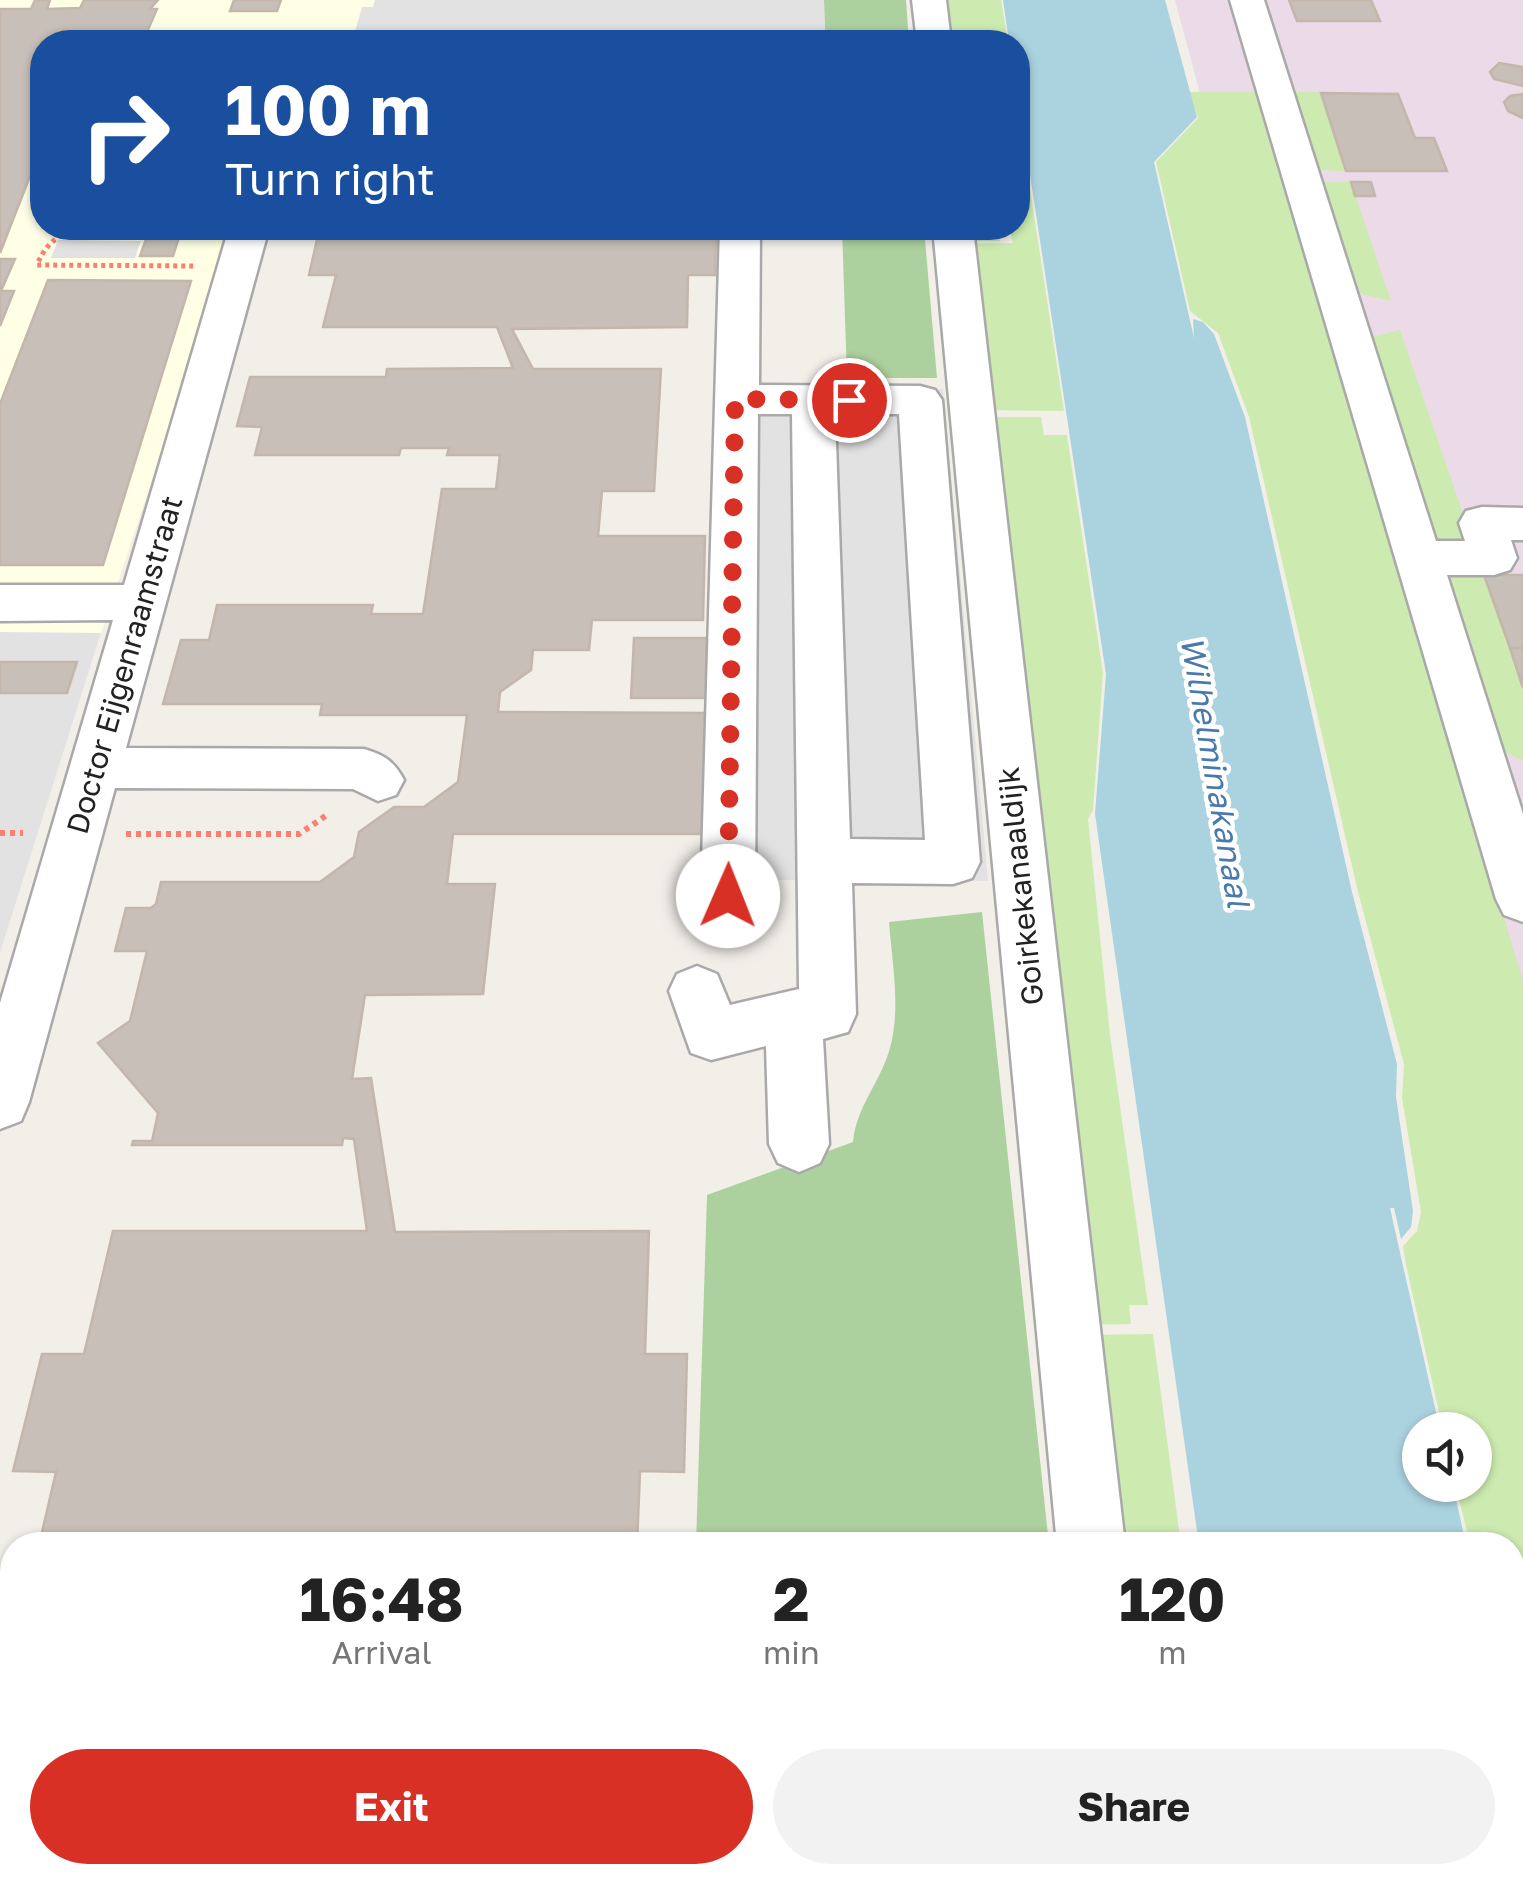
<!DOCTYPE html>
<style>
:root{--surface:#fff;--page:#f2f2f2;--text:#222;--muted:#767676;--accent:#d93025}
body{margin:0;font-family:"Golos Text",sans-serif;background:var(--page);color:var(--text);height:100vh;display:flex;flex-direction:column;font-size:38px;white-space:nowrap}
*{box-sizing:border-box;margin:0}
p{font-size:32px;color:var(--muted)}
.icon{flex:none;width:55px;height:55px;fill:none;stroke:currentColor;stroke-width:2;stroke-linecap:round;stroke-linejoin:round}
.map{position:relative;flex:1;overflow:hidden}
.drawer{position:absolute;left:0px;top:1532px;width:1525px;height:352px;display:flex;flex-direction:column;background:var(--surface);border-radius:40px 40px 0 0;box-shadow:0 2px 8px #0004}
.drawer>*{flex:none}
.top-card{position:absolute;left:30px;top:30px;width:1000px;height:210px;border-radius:40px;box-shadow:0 2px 8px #0004;background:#1a4fa0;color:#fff;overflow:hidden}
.buttons{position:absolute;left:1402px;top:1412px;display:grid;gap:20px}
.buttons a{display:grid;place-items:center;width:90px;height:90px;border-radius:50%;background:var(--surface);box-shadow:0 2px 8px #0004;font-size:50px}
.pin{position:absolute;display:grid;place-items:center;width:85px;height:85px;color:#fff;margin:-42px;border:5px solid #fff;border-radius:50%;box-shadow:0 2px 10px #0007}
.me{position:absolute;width:110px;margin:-55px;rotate:1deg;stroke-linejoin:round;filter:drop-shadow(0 0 8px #0008)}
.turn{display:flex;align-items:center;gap:35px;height:210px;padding:0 30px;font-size:45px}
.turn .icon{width:130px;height:130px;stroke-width:2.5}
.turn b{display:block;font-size:70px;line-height:85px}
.eta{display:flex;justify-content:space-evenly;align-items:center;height:170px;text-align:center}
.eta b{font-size:60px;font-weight:700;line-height:70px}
.button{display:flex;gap:20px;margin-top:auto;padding:20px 30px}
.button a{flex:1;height:115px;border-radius:60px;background:var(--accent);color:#fff;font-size:40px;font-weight:700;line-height:115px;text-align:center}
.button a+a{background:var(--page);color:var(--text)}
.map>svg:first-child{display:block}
.industrial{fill:#ebdbe8}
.education{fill:#ffffe5}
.grass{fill:#cdebb0}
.forest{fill:#add19e}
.parking{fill:#e2e2e2}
.water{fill:#aad3df}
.building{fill:#c7bfb8;stroke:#c4b6ab;stroke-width:2.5}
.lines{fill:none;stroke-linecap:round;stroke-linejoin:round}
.minor-casing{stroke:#a9a9a9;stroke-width:5}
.path-far1{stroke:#fa8072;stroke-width:5;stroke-dasharray:4 4;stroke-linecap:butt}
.path{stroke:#fa8072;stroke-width:6;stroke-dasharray:5 5;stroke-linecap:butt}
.minor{fill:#fff;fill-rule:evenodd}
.route{stroke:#d93025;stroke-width:18;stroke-dasharray:0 32.4}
.labels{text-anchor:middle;stroke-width:9;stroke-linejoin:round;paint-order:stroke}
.street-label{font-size:30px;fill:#222;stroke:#fff}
.water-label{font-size:32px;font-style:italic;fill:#4a7aab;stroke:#fff}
</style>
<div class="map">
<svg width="1523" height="1883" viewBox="0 0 1523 1883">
<rect width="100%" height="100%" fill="#f2efe9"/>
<polygon class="industrial" points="1175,0 1523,0 1523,1297"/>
<polygon class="education" points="0,0 824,0 825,42 42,42 42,228 236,228 101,633 0,953"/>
<g class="grass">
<polygon points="938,0 1001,0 1008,42 943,42"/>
<polygon points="1189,92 1258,92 1523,981 1523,1782 1512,1735 1512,1545 1470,1545 1456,1485 1475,1485 1475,1430 1443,1430 1406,1265 1403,1246 1417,1231 1421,1212 1402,1098 1404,1064 1358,892 1249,417 1218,333 1190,311 1156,162 1198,118"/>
<polygon points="1293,92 1347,92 1346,171 1318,170"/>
<polygon points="1018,110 1064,411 982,410 964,244 1013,243 1010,232 999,233 1000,241 964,241 962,228 1018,228"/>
<polygon points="1322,182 1351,182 1391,301 1357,293"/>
<polygon points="1400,330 1523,688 1523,761 1504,751 1371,337"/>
<polygon points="982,417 1041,417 1044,435 1067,435 1103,673 1093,810 1088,819 1110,1035 1148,1305 1129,1305 1131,1324 1084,1325"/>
<polygon points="1153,1334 1181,1545 1108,1545 1084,1335"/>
</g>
<g class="forest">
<polygon points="824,0 906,0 909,42 825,42"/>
<polygon points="842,228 924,228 937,378 847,378"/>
<path d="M982,912L1049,1545H696L707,1195L853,1142C856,1107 881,1081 890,1048C901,1008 892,962 889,922Z"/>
<polygon points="0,1631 12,1631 12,1803 0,1801"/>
</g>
<g class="parking">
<polygon points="375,0 824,0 825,42 352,42 362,7 373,7"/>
<polygon points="58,240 141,241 135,258 51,258"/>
<polygon points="755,389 943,389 988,881 752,880"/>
<polygon points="0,632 101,633 0,953"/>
</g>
<g class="water">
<polygon points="1003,0 1165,0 1197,117 1154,162 1194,338 1193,319 1203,322 1214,334 1245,417 1352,892 1397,1064 1396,1097 1413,1211 1411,1227 1401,1239 1394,1208 1390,1208 1440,1430 1420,1430 1420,1485 1453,1485 1466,1545 1199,1545 1095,814 1106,674 1018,96 1018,42 1009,42"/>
<polygon points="1513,1751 1523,1798 1523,1871 1494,1878 1495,1883 1345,1883 1343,1876 1324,1873 1512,1872"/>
</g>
<g class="building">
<polygon points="35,0 50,0 47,9 80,8 84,0 158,0 150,9 157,9 147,32 95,32 91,41 105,42 42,42 42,153 39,153 0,253 0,9 31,9"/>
<polygon points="234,0 281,0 277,11 230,11"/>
<polygon points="1289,0 1371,0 1380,21 1297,21"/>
<polygon points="1499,63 1523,67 1523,86 1494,79 1490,72"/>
<polygon points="1321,93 1398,94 1415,138 1434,138 1447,171 1346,171"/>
<polygon points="1523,94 1523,118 1508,111 1504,102 1510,96"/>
<polygon points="1351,182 1371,182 1375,196 1355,196"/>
<polygon points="150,228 215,228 213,234 180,234 173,256 140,256"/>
<polygon points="346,228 690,228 690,231 716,231 715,275 688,275 687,327 512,329 533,369 661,369 654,491 602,491 598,536 705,536 703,620 592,620 589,650 533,650 531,670 500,692 498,712 714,713 712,834 453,834 447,884 495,884 483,994 365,995 352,1079 371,1078 395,1232 649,1231 645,1354 687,1354 684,1472 640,1471 637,1545 39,1545 56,1472 13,1471 42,1354 84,1354 113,1231 367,1231 354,1139 343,1138 342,1145 132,1145 133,1141 152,1141 158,1113 98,1043 130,1021 147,951 115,951 126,908 151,908 156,904 161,882 320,882 354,857 359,832 394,807 424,807 458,782 467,715 320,715 322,704 163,704 181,640 209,640 217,605 373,605 371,614 423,614 442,489 496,489 500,455 447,455 449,448 401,448 399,455 255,455 262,427 237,426 250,377 386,377 387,369 513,368 497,327 323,327 336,275 309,275 319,231 345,231"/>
<polygon points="0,259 15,259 1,291 14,291 0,326"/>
<polygon points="48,280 191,281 103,565 0,565 0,404"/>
<polygon points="1484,575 1523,575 1523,648 1510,648"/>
<polygon points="634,638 716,638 715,698 631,698"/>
<polygon points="1510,648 1523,648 1523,688"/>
<polygon points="0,662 77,662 67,693 0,693"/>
</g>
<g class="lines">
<defs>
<g id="minor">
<polygon points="912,0 946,0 951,42 917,42"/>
<polygon points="1230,0 1264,0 1436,541 1465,541 1459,523 1466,511 1482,507 1523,508 1523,540 1511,540 1517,558 1510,570 1494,575 1447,575 1523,814 1523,922 1504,915 1496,899"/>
<path d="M229,228H269L126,748L364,749C384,755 394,761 404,780L396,795L378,801L353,789L115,788L29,1102L21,1121L0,1129V1003L113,620L0,621V585H124Z"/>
<path d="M720,228H760L759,385L920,386L935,390L942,400L980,862L972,878L953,884L852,883L856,1014L848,1032L823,1039L829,1144L820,1163L799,1172L778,1163L769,1144L766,1046L711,1060L691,1053L669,991L677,974L697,966L717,974L730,1005L799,989L792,414H758L755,896L747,912L728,919L709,912L701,896ZM835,414H899L925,840L850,839Z"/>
<polygon points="933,228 973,228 1125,1545 1057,1545"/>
<polygon points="1096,1872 1172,1872 1174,1883 1098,1883"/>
</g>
</defs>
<use href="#minor" class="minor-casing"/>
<path class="path-far1" d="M101,228C70,228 49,235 37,265L194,266"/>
<g class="path">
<polyline points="0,833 23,833"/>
<polyline points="126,834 299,834 327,815"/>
</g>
<use href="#minor" class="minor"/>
</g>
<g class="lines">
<polyline class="route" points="728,896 735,399 849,400"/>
</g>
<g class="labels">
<g class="street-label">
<text transform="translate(125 665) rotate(-74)" y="10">Doctor Eijgenraamstraat</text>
<text transform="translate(1021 886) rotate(-96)" y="10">Goirkekanaaldijk</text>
</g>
<g class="water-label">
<text transform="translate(1215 772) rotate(80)" y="11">Wilhelminakanaal</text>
</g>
</g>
</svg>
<div class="buttons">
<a><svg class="icon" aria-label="sound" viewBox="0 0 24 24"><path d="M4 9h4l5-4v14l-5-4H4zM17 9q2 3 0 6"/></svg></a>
</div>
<div class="pin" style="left:849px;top:400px;background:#d93025"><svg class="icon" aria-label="arrive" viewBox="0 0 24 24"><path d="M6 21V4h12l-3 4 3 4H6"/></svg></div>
<svg class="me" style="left:728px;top:896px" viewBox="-20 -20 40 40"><circle r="19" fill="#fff"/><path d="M0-13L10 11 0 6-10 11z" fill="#d93025"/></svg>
<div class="top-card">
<div class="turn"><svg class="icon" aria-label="right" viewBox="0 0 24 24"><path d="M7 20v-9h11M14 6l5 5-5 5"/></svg><div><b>100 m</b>Turn right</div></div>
</div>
<section class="drawer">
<div class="eta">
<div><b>16:48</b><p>Arrival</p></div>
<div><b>2</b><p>min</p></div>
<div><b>120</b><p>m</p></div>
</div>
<div class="button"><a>Exit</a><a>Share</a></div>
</section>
</div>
